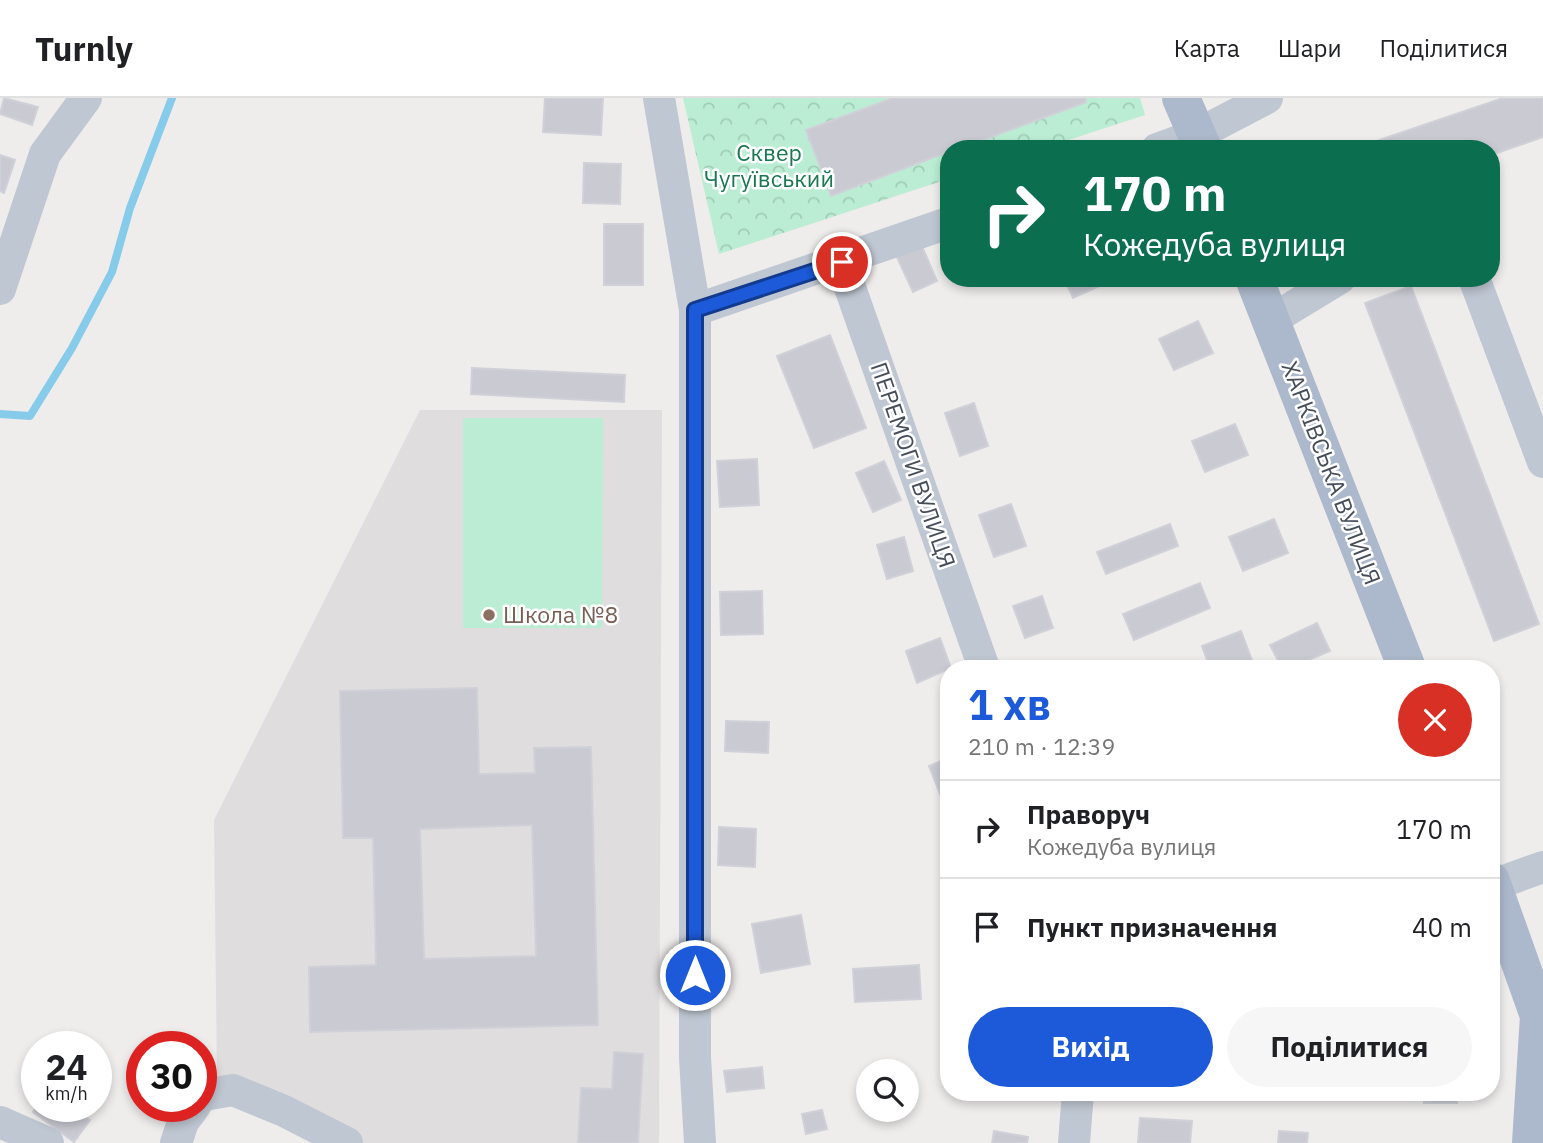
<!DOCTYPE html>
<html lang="uk">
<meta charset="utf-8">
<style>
:root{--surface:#fff;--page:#f6f6f6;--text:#202124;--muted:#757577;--line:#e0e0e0;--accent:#1c5ad9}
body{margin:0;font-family:"IBM Plex Sans",sans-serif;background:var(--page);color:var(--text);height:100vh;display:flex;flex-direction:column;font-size:26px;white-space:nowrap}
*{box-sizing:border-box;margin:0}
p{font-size:23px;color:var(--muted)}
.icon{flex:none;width:38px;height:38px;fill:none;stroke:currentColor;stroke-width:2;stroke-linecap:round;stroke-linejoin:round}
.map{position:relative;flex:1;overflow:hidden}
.panel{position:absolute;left:940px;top:562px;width:560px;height:441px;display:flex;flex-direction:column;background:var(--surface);border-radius:28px;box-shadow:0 4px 10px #0003}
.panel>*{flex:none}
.top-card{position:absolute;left:940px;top:42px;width:560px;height:147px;border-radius:28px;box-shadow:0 4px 10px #0003;background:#0b6e4f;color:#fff;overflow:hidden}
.buttons{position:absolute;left:856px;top:961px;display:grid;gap:14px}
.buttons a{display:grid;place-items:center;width:63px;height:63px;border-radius:50%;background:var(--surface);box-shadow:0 4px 10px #0003;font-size:35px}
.speed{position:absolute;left:21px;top:933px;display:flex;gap:14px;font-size:35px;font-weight:700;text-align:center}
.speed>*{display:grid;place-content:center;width:91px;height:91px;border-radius:50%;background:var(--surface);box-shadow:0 4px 10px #0003;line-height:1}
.speed small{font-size:18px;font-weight:400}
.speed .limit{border:10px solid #d22;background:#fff;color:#111}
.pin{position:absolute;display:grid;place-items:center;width:60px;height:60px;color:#fff;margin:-30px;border:4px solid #fff;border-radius:50%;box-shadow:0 2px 7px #0007}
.me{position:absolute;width:77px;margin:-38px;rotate:0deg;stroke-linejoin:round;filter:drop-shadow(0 0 5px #0008)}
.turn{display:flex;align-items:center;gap:24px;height:147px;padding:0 28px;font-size:32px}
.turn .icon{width:91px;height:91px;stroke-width:2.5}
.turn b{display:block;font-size:49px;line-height:60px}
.round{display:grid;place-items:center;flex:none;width:74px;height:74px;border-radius:37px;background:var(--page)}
.summary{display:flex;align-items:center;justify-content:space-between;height:119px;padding:0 28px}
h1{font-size:42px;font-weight:700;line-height:52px;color:var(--accent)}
.action{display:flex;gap:14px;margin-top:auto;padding:14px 28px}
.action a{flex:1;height:80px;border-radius:42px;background:var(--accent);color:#fff;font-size:28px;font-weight:700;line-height:80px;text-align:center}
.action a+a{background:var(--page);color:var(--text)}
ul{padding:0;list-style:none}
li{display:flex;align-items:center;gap:21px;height:98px;padding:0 28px;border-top:2px solid var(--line)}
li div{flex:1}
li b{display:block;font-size:26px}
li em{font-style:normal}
header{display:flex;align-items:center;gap:42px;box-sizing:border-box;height:98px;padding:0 35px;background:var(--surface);border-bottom:2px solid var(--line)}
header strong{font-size:33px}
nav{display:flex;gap:38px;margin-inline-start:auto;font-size:24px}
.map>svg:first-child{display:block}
.education{fill:#e0ddde}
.park{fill:url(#park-crowns)}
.pitch{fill:#baedd3}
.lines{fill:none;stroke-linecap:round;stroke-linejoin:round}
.stream{stroke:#87cbea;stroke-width:8}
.building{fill:#c9cad2;stroke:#d0d1d8;stroke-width:2;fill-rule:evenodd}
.minor{stroke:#bfc7d2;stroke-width:32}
.major{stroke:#acb8cb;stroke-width:38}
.route-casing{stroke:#123a8d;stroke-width:18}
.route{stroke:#1c5ad9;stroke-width:12}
.education-dot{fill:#8d6e63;stroke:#fff;stroke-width:2.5}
.labels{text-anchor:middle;stroke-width:5;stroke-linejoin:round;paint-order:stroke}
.park-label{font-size:23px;fill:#187852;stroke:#fff}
.street-label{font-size:23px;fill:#454d59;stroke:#fff}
.education-label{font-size:23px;fill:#785e54;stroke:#fff;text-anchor:start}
</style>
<header>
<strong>Turnly</strong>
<nav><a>Карта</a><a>Шари</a><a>Поділитися</a></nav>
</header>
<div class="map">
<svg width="1543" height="1045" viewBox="0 0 1543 1045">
<defs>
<pattern id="park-crowns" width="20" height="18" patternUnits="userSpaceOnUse" patternTransform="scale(1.75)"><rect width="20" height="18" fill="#baedd3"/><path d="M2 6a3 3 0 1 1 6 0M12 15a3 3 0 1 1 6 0" fill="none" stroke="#a1cdb7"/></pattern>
</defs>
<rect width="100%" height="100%" fill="#efecec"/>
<polygon class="education" points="420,312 662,312 659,1045 352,1045 217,982 214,722"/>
<polygon class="park" points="683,0 1140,0 1145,17 1041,51 948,51 948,81 719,156"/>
<polygon class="pitch" points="463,320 603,320 602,530 463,530"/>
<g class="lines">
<polyline class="stream" points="0,316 30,318 72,250 112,174 130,110 172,0"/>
</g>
<g class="building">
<polygon points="4,0 38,9 32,27 0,16"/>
<polygon points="545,0 603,0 601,37 543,34"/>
<polygon points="893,0 1085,0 1086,4 959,51 948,51 948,54 831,98 806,32"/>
<polygon points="1503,0 1543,0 1543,39 1491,57 1491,51 1353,51"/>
<polygon points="0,57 15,62 4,95 0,93"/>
<polygon points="584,65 621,66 620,106 583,105"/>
<rect x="604" y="126" width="39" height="61"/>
<polygon points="921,146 937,183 913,194 896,157"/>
<polygon points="1064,180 1102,180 1104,186 1073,200"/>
<polygon points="1411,188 1539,526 1494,543 1365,205"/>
<polygon points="1198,223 1213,255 1174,272 1159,241"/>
<polygon points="830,237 866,330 814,350 777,258"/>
<polygon points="472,270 625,277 624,304 471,296"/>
<polygon points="974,305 988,348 960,358 945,315"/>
<polygon points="1235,326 1248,357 1205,374 1192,343"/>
<polygon points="757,361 759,407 720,409 717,363"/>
<polygon points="884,363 901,402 873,414 856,375"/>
<polygon points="1011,406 1026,448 994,459 979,417"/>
<polygon points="1274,421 1288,455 1243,473 1229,439"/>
<polygon points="1170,426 1178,448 1106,476 1097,454"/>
<polygon points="904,439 913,473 887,481 877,447"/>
<polygon points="1200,485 1210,510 1134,542 1123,516"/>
<polygon points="762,493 763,536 721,537 720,494"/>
<polygon points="1042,498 1053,530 1025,540 1013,508"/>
<polygon points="1317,525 1330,553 1290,570 1282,570 1270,547"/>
<polygon points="1241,533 1255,570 1210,570 1202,548"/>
<polygon points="940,540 951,570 917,585 906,553"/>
<path d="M477,590L479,676L535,675L534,650L591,649L598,927L310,934L309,869L376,867L373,740H343L340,593ZM532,727L536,858L424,861L420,731Z"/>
<polygon points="726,623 769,624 768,655 725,653"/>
<polygon points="948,660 948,693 940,696 929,668"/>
<polygon points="719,729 756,731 755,769 718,767"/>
<polygon points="801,817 810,866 761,875 752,826"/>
<polygon points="919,867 921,901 855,904 853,871"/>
<polygon points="614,954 643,956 638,1045 578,1045 581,990 612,991"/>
<polygon points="762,969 764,990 727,994 724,973"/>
<polygon points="979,994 1033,994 1033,1002 978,998"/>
<rect x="1424" y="994" width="33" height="11"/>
<polygon points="37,1008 71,1008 90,1022 74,1044 33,1014"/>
<polygon points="822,1012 827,1031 806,1036 802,1016"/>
<polygon points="1140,1020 1192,1023 1190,1045 1138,1045"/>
<polygon points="994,1033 1028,1039 1027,1045 992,1045"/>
<polygon points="1279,1033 1308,1035 1307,1045 1278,1045"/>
</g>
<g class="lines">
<g class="minor">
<polyline points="659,0 695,212 695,960 700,1045"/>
<polyline points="1157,51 1198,36 1267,0"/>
<polyline points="841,164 984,570"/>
<polyline points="1474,180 1543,364"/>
<polyline points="0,191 45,56 86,0"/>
<polyline points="695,212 948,125"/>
<polyline points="1271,222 1340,180"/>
<polyline points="1493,787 1543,769"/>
<polyline points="201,1000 204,997 233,992 284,1013 347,1045"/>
<polyline points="0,1024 48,1045"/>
<polyline points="176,1045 183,1024 195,1008"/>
<polyline points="1074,1045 1078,994"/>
</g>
<g class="major">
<polyline points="1181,0 1203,51"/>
<polyline points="1254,180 1407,570"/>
<polyline points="1491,783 1539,918 1531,1045"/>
</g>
</g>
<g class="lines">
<defs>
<polyline id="route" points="695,877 695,212 842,164"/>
</defs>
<use href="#route" class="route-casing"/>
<use href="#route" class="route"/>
</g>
<circle class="education-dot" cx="489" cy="517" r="7"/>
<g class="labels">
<g class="park-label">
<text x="769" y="63">Сквер<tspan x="769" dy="26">Чугуївський</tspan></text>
</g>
<g class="street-label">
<text transform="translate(913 367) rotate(71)" y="8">ПЕРЕМОГИ ВУЛИЦЯ</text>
<text transform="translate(1331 375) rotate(69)" y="8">ХАРКІВСЬКА ВУЛИЦЯ</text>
</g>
<g class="education-label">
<text x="503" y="525">Школа №8</text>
</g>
</g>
</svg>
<div class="buttons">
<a><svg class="icon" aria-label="search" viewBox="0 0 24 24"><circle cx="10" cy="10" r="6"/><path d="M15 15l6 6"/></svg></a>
</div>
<div class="speed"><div>24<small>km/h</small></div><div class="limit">30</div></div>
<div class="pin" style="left:842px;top:164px;background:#d93025"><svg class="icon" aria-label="arrive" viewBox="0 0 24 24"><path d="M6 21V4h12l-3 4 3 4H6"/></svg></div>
<svg class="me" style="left:695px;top:877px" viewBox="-20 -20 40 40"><circle r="17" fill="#1c5ad9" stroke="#fff" stroke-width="3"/><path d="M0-11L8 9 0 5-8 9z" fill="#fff"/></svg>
<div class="top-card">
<div class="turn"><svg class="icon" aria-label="right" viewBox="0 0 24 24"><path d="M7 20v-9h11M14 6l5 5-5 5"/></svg><div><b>170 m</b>Кожедуба вулиця</div></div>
</div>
<section class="panel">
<div class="summary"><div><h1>1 хв</h1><p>210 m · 12:39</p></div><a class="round" style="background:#d93025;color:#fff"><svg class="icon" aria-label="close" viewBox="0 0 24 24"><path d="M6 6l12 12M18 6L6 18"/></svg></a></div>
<ul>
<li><svg class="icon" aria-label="right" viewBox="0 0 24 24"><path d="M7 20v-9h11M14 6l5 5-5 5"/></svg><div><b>Праворуч</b><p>Кожедуба вулиця</p></div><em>170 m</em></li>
<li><svg class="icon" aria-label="arrive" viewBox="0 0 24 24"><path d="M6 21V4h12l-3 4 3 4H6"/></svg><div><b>Пункт призначення</b></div><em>40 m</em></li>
</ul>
<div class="action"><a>Вихід</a><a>Поділитися</a></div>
</section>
</div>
